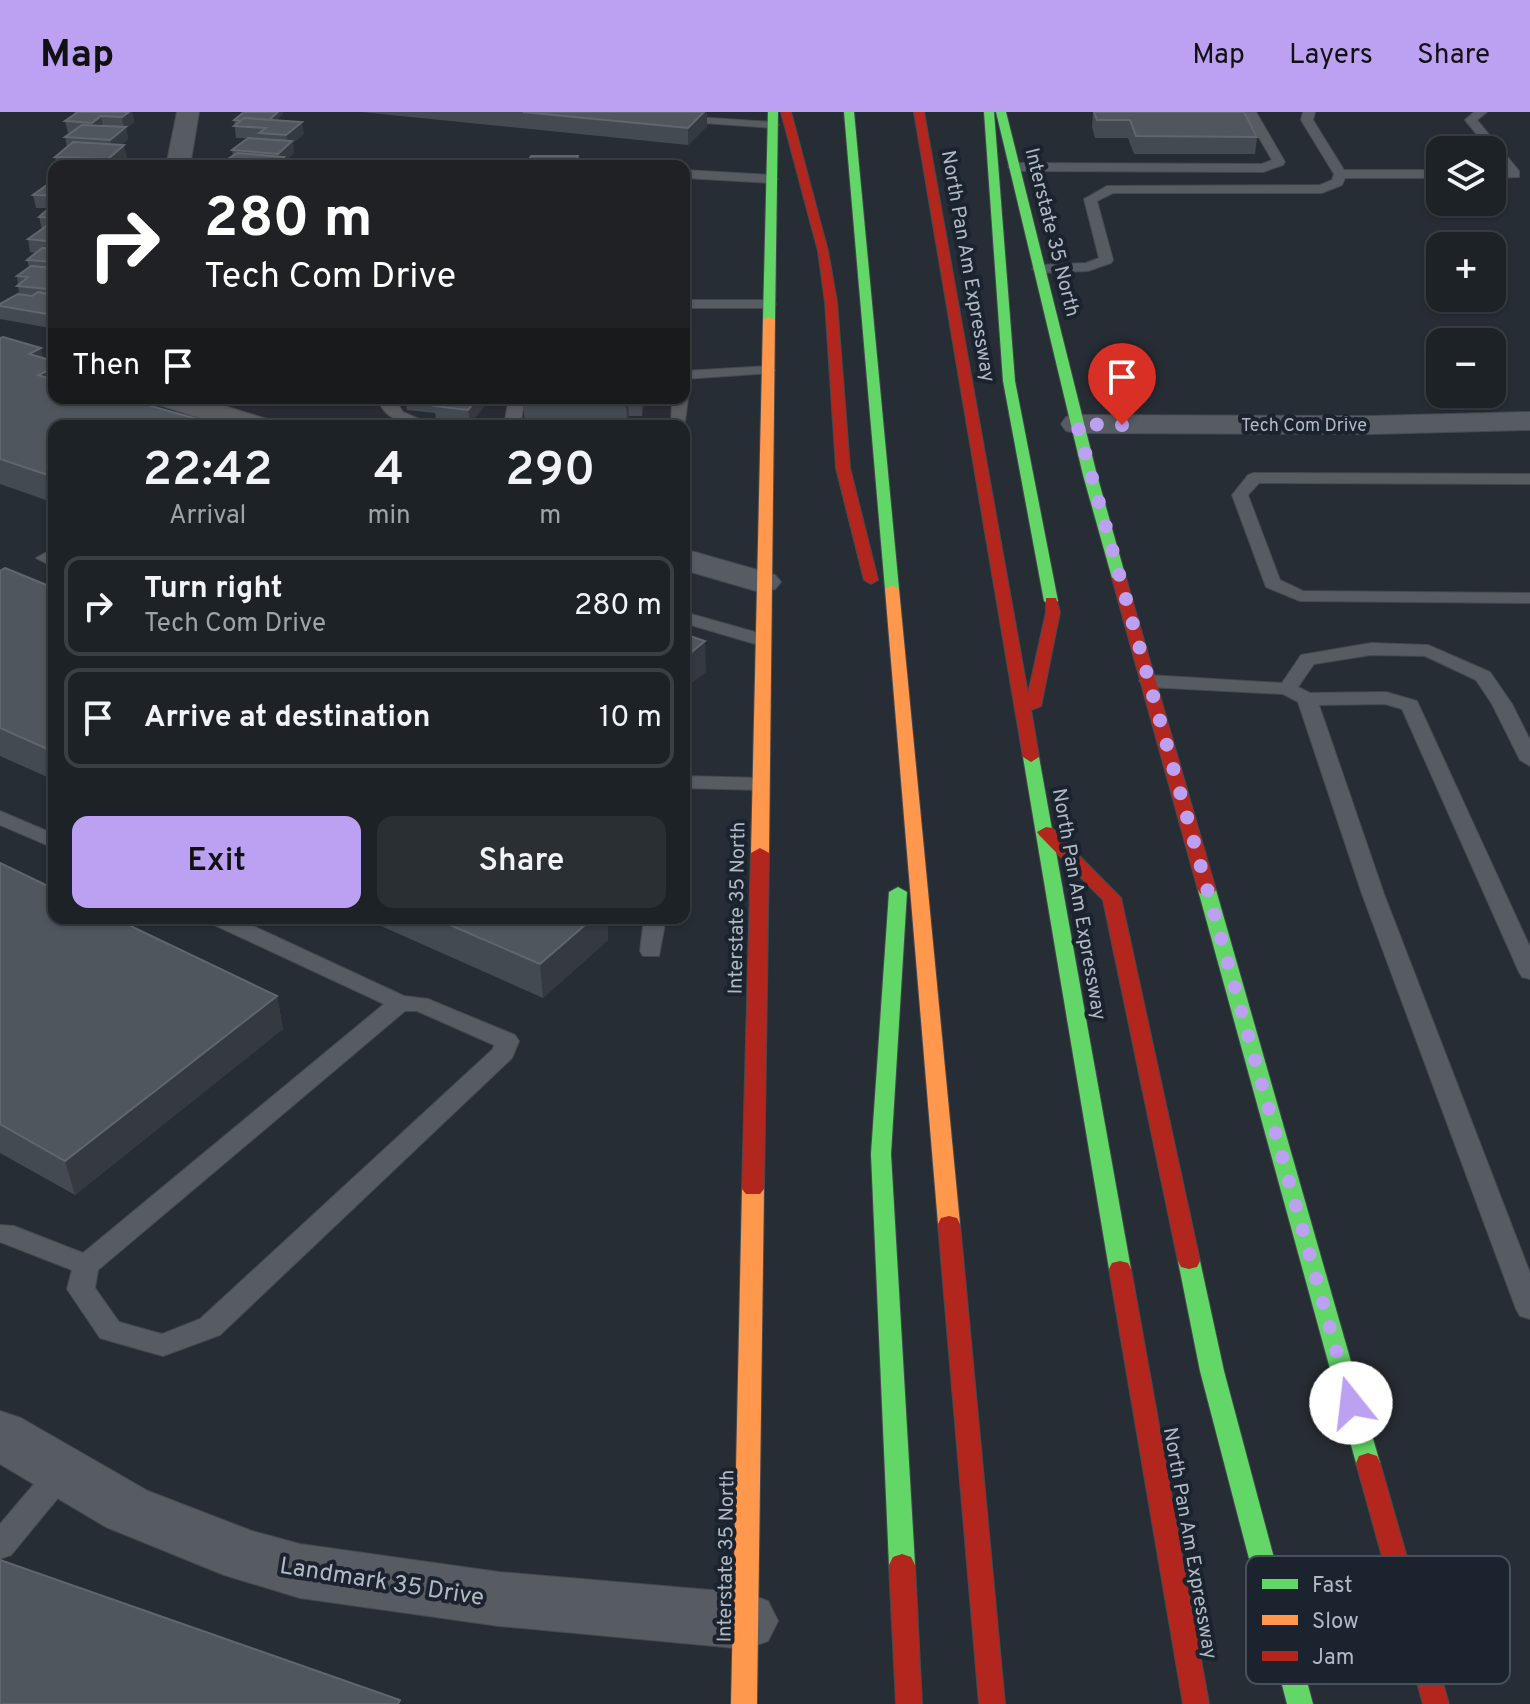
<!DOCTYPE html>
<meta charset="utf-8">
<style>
:root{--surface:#1d2227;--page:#2a2f33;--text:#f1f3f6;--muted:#a0a4a7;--line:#3b3f44;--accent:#bca0f2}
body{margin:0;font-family:Overpass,sans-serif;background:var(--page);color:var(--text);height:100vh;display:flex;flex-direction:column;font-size:30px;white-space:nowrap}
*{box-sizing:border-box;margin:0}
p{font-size:26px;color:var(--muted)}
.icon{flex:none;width:44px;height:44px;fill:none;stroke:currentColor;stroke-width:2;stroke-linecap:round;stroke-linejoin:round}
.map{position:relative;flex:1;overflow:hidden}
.sheet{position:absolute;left:48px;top:308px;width:642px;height:504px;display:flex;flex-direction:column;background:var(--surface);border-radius:16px;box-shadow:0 2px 6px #0004,0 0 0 2px var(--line)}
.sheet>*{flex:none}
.top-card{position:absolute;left:48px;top:48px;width:642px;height:244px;border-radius:16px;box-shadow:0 2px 6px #0004,0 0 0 2px var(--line);background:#202124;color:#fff;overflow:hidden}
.tools{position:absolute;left:1426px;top:24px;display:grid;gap:16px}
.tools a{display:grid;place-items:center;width:80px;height:80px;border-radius:16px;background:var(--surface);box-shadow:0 2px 6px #0004,0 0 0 2px var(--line);font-size:40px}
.pin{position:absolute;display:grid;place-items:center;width:68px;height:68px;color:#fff;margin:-82px -34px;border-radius:50% 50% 50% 0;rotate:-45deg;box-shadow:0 0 8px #0007}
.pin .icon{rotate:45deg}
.me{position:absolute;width:88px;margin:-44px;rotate:344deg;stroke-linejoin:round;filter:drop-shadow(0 0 6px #0008)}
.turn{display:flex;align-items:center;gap:28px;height:168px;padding:0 24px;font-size:36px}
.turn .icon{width:104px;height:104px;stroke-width:2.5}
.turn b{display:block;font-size:56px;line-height:68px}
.then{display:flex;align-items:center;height:76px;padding:0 24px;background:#0003;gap:16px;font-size:30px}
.eta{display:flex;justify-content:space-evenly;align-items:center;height:136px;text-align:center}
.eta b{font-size:48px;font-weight:600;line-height:56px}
.cta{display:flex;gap:16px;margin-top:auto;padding:16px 24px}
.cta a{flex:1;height:92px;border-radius:16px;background:var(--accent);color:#111;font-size:32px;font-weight:600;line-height:92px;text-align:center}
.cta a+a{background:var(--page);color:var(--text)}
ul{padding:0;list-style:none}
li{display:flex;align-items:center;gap:24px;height:100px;margin:0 16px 12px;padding:0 8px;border:4px solid var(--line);border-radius:16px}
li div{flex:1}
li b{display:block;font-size:30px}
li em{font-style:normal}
header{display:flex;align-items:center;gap:48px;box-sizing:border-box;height:112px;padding:0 40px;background:var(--accent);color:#111}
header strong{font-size:38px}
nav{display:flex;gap:44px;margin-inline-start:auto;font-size:28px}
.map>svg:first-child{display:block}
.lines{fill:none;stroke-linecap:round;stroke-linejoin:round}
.lane-casing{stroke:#45494f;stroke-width:2}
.street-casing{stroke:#45494f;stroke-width:2}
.fast-casing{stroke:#45494f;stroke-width:2}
.slow-casing{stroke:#45494f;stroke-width:2}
.jam-casing{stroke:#45494f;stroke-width:2}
.lane{fill:#575c62;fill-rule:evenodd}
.street{fill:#575c62;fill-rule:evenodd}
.fast{fill:#63d668;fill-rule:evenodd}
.slow{fill:#ff974d;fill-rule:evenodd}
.jam{fill:#b3261e;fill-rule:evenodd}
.wall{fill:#444a51}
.shaded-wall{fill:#343a40}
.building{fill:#50565d;stroke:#5f666e;stroke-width:2}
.route{stroke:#bca0f2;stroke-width:14;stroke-dasharray:0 25.2}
.labels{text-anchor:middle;stroke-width:8;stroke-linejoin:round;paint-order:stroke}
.far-street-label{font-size:18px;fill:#b0bac6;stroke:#1b242e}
.street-label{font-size:20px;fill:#b0bac6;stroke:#1b242e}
.near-street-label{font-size:24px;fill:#b0bac6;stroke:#1b242e}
.key{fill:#1b242e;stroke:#48515c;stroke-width:2}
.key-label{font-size:22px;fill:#b0bac6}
</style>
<header>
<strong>Map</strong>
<nav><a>Map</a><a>Layers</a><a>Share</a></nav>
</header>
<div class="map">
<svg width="1530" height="1592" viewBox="0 0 1530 1592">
<rect width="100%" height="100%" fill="#272d34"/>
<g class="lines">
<defs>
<g id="lane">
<polygon points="1244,0 1256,0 1285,50 1283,53 1263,60 1014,59 1008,55 1014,51 1262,52 1272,48"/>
<polygon points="1303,0 1315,0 1313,8 1344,58 1440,58 1440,66 1345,66 1342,73 1322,81 1113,81 1097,89 1113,148 1111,151 1088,159 1039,161 1032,157 1039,153 1086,151 1099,146 1084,87 1107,74 1320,73 1332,68 1334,62 1301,8"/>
<polygon points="1474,0 1487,0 1477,8 1519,59 1519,65 1492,66 1492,58 1506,58 1465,8"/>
<polygon points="679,4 773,10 779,13 773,16 675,9 675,5"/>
<polygon points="684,58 772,63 778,67 772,71 684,66"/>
<polygon points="684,150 691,154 689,159 684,160"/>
<polygon points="684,188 769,188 776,192 769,196 684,196"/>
<polygon points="768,254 775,258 773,261 684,267 684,259"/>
<polygon points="684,282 688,286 684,317 684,314 671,314 672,286 684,286"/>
<path d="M378,286H394L403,300L435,314C413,314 383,310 378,286Z"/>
<polygon points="509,286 525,286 520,314 504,314"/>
<polygon points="1254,361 1530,362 1530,372 1259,371 1248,383 1280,468 1303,479 1530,481 1530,491 1300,489 1266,475 1232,383 1248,363"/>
<polygon points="45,441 54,444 54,455 36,446"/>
<polygon points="684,500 769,524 771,528 762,534 684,511"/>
<polygon points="1371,531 1428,533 1490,560 1512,592 1530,628 1530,654 1520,648 1492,592 1476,568 1425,544 1371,543 1314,552 1298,575 1310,581 1386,580 1417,589 1530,835 1530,867 1522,865 1519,860 1402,597 1385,592 1319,593 1384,782 1530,1161 1530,1207 1520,1204 1516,1197 1362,782 1298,590 1283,582 1148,575 1139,569 1148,563 1282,571 1301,543"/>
<polygon points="684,664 760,666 770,672 760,678 684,676"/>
<polygon points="0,699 54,722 54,736 0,713"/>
<path d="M207,806H236L404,884L428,887L515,923L519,929L512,946L220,1223L163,1244L110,1229L100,1226L67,1177L72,1158L0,1130V1113L14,1114L83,1141L384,892L210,811ZM405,899H417L494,933L493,937L200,1207L162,1222L119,1210L95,1176L98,1158Z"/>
<polygon points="644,806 666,806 659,844 643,844 640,839"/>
<polygon points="62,1348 72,1351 77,1360 72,1369 11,1443 0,1447 0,1412 52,1351"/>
</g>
<g id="street">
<polygon points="177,0 199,0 190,54 166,54"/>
<polygon points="152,286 198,286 267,307 272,314 224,314 156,292"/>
<polygon points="1530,300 1530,318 1372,322 1077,321 1066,319 1061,312 1066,305 1077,303 1372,304"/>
<polygon points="684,437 775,463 781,470 775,477 763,481 684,458"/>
<polygon points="0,1299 21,1306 148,1379 252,1419 300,1432 499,1460 746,1481 768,1489 778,1509 768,1529 746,1537 499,1514 300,1486 224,1463 106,1415 0,1352"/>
</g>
<g id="fast">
<polygon points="768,0 778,0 775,208 769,211 763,208"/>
<polygon points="844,0 854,0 899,477 892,481 885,477"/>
<polygon points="984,0 994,0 1015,269 1058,489 1051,493 1044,489 1003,269"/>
<polygon points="996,0 1006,0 1097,363 1126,466 1124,469 1114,469 1112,466 1083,363"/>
<polygon points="1031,640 1039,645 1131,1157 1128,1163 1120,1165 1112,1163 1109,1157 1023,645"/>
<polygon points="1207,773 1216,778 1380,1351 1377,1358 1368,1361 1359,1358 1356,1351 1198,778"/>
<polygon points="898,775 907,780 891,1042 915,1453 911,1461 902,1464 893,1461 889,1453 871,1042 889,780"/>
<polygon points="1189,1141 1197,1143 1200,1149 1224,1259 1313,1592 1287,1592 1200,1259 1178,1149 1181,1143"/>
</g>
<g id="slow">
<polygon points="769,205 775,208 769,741 760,746 751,741 763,208"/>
<polygon points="892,473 899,477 960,1112 957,1118 949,1120 941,1118 938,1112 885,477"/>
<polygon points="753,1069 760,1072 764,1077 757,1592 731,1592 742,1077 746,1072"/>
</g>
<g id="jam">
<polygon points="781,0 791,0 828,139 837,190 850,356 878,468 871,472 864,468 836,356 825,190 818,139"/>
<polygon points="914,0 924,0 1028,582 1046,500 1046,486 1056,486 1060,500 1041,594 1031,598 1039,645 1031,650 1023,645"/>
<polygon points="1119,462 1126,466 1216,778 1213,782 1201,782 1198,778 1112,466"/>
<polygon points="1046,715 1052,716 1121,786 1200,1149 1197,1155 1189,1157 1181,1155 1178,1149 1103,788 1040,724 1037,720"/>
<polygon points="760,736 769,741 764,1077 760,1082 746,1082 742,1077 751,741"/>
<polygon points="949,1104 957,1106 960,1112 1005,1592 979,1592 938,1112 941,1106"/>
<polygon points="1120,1149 1128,1151 1131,1157 1209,1592 1183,1592 1109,1157 1112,1151"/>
<polygon points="1368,1341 1377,1344 1380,1351 1449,1592 1423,1592 1356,1351 1359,1344"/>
<polygon points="902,1442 911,1445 915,1453 922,1592 896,1592 889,1453 893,1445"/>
</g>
</defs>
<use href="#lane" class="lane-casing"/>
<use href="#street" class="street-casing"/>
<use href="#fast" class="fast-casing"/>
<use href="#slow" class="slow-casing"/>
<use href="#jam" class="jam-casing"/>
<use href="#lane" class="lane"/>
<use href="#street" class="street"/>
<use href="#fast" class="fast"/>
<use href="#slow" class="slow"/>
<use href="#jam" class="jam"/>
</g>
<g class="wall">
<polygon points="74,0 132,0 134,10 126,16 128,27 121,33 127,45 118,52 118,54 57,54 55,45 67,35 65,25 71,21 68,21 65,9 75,3"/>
<polygon points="361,0 707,0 707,14 688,33"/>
<polygon points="1093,0 1244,0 1257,25 1255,42 1134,42 1128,26 1095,26 1092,15"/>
<polygon points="283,2 276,8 304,22 293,31 294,41 285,49 286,54 229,54 228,47 233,44 232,38 247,26 236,26 234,8"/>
<polygon points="54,68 54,106 49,96 36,96 33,83"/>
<polygon points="39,105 54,106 54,214 50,216 0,207 0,192 19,182 17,164 29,155 27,148 36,141 30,140 28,127 42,117"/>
<polygon points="0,226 43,246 54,286 154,290 155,295 54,314 54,391 0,372"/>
<polygon points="405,286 491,286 470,312 436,308 435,301 407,298"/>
<polygon points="525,286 645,286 642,304 629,304 627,314 525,313 523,292"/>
<polygon points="0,459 54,476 54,668 0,644"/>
<polygon points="0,751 277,884 283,917 75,1083 0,1041"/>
<polygon points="363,806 607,806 608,828 543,886"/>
</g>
<g class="shaded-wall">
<polygon points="129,0 132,0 134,10 126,16 128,27 112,40 110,28 124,17 122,5"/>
<polygon points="278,0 283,0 283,2 266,16 265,10"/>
<polygon points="704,0 707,0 707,14 688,33 688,16"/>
<polygon points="101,4 103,16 94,23 92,11"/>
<polygon points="302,10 304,22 293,31 294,41 285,49 286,54 273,54 279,49 278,42 288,33 286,23"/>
<polygon points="124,33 127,45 118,52 118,54 109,54 108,47"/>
<polygon points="54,172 54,188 51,190 48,177"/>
<polygon points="54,198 54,214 50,216 47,202"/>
<polygon points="41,236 46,259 54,256 54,285 45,290 29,242"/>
<polygon points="478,286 491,286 470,312 468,298"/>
<polygon points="628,286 629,304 627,314 626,293"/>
<polygon points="641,286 645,286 642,304"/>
<polygon points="705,529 706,560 684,577 684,546"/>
<polygon points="593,806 607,806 608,828 543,886 540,852"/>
<polygon points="277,884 283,917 75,1083 65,1049"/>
</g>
<g class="building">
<polygon points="78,0 129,0 122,5 101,4 92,11 65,9"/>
<polygon points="244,0 278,0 269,8 244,6 241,9 234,8"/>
<polygon points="523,0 704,0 688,16"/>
<polygon points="1094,0 1244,0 1257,25 1136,24 1130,8 1097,8"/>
<polygon points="244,6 302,10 286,23 259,21 266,16 234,14"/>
<polygon points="82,13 126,15 110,28 65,25"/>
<polygon points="248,26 292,29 278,42 232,38"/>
<polygon points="73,30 124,33 108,47 55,45"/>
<polygon points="237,41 284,45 273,54 242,54 248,49 228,47"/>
<polygon points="531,44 578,44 575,54 400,54 402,51 527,52"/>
<polygon points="85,49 118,52 115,54 78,54"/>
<polygon points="54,68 54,84 33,83"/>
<polygon points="54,92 54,106 39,105"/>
<polygon points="52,110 54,110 54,130 28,127"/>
<polygon points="42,136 54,137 54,150 27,148"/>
<polygon points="31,154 54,156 54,172 48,177 17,174 28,165 17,164"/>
<polygon points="38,180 54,183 54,198 47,202 0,194 0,192 18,182 32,184"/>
<polygon points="3,225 41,236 29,242 54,249 54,256 38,263 54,268 54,286 142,286 154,290 151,294 222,314 54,314 54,365 0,347 0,226"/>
<polygon points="426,286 478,286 468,298 434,294 440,287"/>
<polygon points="525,286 627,286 626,293 523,292"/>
<polygon points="5,456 54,476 54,640 0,616 0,459"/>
<polygon points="684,522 705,529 684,546"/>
<polygon points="0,751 54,777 54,806 114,806 277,884 65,1049 0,1012"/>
<polygon points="434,806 593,806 540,852"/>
<polygon points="0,1448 400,1588 398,1592 0,1592"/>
</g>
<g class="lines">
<polyline class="route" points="1122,313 1077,312 1351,1291"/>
</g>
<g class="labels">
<g class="far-street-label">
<text x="1304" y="319">Tech Com Drive</text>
</g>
<g class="street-label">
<text transform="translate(1053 120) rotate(76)" y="7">Interstate 35 North</text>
<text transform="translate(969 154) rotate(80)" y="7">North Pan Am Expressway</text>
<text transform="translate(1080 792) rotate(80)" y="7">North Pan Am Expressway</text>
<text transform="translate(736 796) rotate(-89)" y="7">Interstate 35 North</text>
<text transform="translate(1191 1431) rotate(80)" y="7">North Pan Am Expressway</text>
<text transform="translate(725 1444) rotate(-89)" y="7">Interstate 35 North</text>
</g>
<g class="near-street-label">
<text transform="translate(382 1469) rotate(9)" y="8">Landmark 35 Drive</text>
</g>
</g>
<rect x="1246" y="1444" width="264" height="128" rx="12" class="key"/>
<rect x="1262" y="1467" width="36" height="10" fill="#63d668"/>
<rect x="1262" y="1503" width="36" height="10" fill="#ff974d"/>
<rect x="1262" y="1539" width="36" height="10" fill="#b3261e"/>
<g class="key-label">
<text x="1312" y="1480">Fast</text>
<text x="1312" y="1516">Slow</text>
<text x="1312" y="1552">Jam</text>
</g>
</svg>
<div class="tools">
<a><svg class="icon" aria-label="layers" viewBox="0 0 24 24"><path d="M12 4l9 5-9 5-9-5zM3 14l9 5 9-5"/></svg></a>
<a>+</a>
<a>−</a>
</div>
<div class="pin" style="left:1122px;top:313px;background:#d93025"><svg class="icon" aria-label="arrive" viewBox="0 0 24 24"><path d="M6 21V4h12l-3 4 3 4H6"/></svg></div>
<svg class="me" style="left:1351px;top:1291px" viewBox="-20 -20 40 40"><circle r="19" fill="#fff"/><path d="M0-13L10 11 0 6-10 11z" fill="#bca0f2"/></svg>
<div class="top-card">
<div class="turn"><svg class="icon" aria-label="right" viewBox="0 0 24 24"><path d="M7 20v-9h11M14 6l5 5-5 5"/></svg><div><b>280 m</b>Tech Com Drive</div></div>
<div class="then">Then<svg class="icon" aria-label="arrive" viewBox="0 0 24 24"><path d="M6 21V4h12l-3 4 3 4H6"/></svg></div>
</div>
<section class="sheet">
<div class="eta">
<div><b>22:42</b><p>Arrival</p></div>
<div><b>4</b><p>min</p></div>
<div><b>290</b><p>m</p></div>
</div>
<ul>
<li><svg class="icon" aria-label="right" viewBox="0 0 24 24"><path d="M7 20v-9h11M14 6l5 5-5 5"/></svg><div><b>Turn right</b><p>Tech Com Drive</p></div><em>280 m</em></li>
<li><svg class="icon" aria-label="arrive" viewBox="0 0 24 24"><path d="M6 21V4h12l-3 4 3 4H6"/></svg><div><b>Arrive at destination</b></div><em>10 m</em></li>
</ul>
<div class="cta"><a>Exit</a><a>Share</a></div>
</section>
</div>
